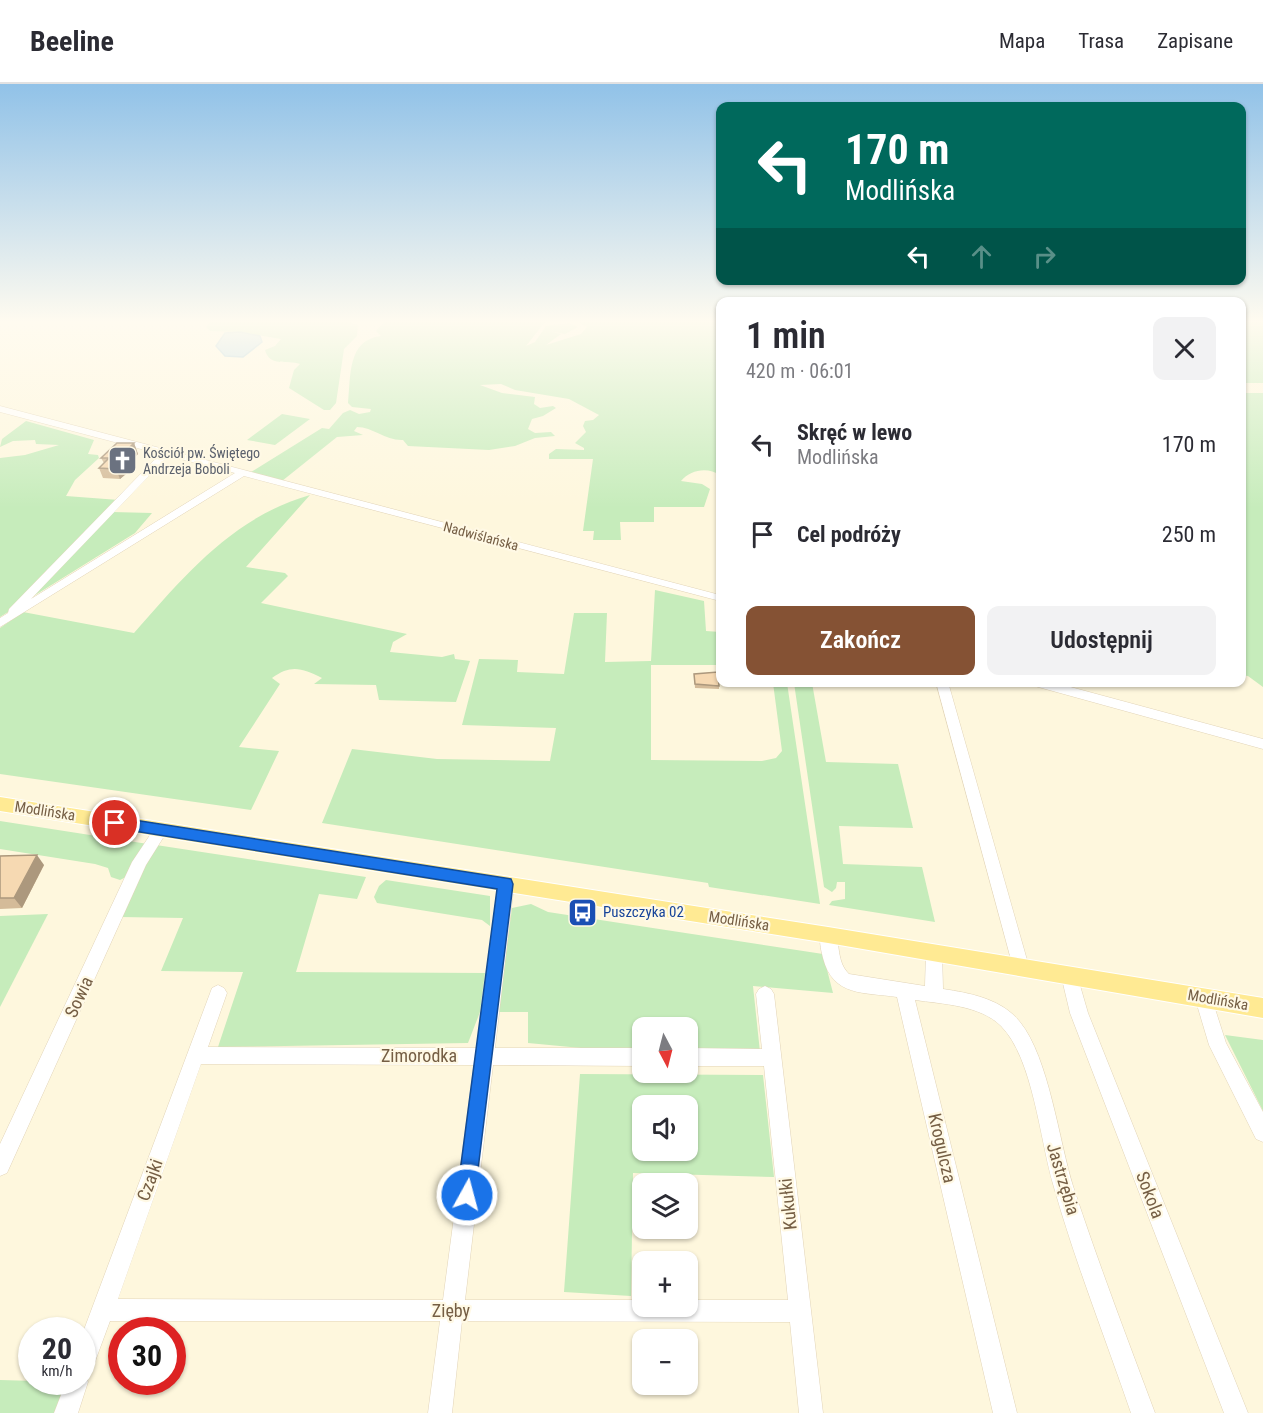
<!DOCTYPE html>
<html lang="pl">
<meta charset="utf-8">
<style>
:root{--surface:#fff;--page:#f2f2f3;--text:#2b2b33;--muted:#7c7c81;--line:#e1e1e2;--accent:#855234}
body{margin:0;font-family:"Roboto Condensed",sans-serif;background:var(--page);color:var(--text);height:100vh;display:flex;flex-direction:column;font-size:22px;white-space:nowrap}
*{box-sizing:border-box;margin:0}
p{font-size:20px;color:var(--muted)}
.icon{flex:none;width:33px;height:33px;fill:none;stroke:currentColor;stroke-width:2;stroke-linecap:round;stroke-linejoin:round}
.map{position:relative;flex:1;overflow:hidden}
.sheet{position:absolute;left:716px;top:213px;width:530px;height:390px;display:flex;flex-direction:column;background:var(--surface);border-radius:12px;box-shadow:0 2px 4px #0004}
.sheet>*{flex:none}
.top-card{position:absolute;left:716px;top:18px;width:530px;height:183px;border-radius:12px;box-shadow:0 2px 4px #0004;background:#00695c;color:#fff;overflow:hidden}
.needle{width:39px;rotate:173deg}
.fabs{position:absolute;left:632px;top:933px;display:grid;gap:12px}
.fabs a{display:grid;place-items:center;width:66px;height:66px;border-radius:12px;background:var(--surface);box-shadow:0 2px 4px #0004;font-size:30px}
.speed{position:absolute;left:18px;top:1233px;display:flex;gap:12px;font-size:30px;font-weight:700;text-align:center}
.speed>*{display:grid;place-content:center;width:78px;height:78px;border-radius:50%;background:var(--surface);box-shadow:0 2px 4px #0004;line-height:1}
.speed small{font-size:15px;font-weight:400}
.speed .limit{border:9px solid #d22;background:#fff;color:#111}
.pin{position:absolute;display:grid;place-items:center;width:51px;height:51px;color:#fff;margin:-26px;border:3px solid #fff;border-radius:50%;box-shadow:0 2px 6px #0007}
.me{position:absolute;width:66px;margin:-33px;rotate:7deg;stroke-linejoin:round;filter:drop-shadow(0 0 4px #0008)}
.turn{display:flex;align-items:center;gap:21px;height:126px;padding:0 30px;font-size:27px}
.turn .icon{width:78px;height:78px;stroke-width:2.5}
.turn b{display:block;font-size:42px;line-height:51px}
.lanes{display:flex;align-items:center;height:57px;padding:0 30px;background:#0003;justify-content:center;gap:30px;direction:ltr}
.lanes .off{opacity:.35}
.round{display:grid;place-items:center;flex:none;width:63px;height:63px;border-radius:12px;background:var(--page)}
.head{display:flex;align-items:center;justify-content:space-between;height:102px;padding:0 30px}
h1{font-size:36px;font-weight:600;line-height:45px}
.action{display:flex;gap:12px;margin-top:auto;padding:12px 30px}
.action a{flex:1;height:69px;border-radius:12px;background:var(--accent);color:#fff;font-size:24px;font-weight:600;line-height:69px;text-align:center}
.action a+a{background:var(--page);color:var(--text)}
ul{padding:0;list-style:none}
li{display:flex;align-items:center;gap:18px;height:90px;padding:0 30px}
li div{flex:1}
li b{display:block;font-size:22px}
li em{font-style:normal}
header{display:flex;align-items:center;gap:36px;box-sizing:border-box;height:84px;padding:0 30px;background:var(--surface);border-bottom:2px solid var(--line)}
header strong{font-size:28px}
nav{display:flex;gap:33px;margin-inline-start:auto;font-size:21px}
.map>svg:first-child{display:block}
.green{fill:#c6ecbb;fill-rule:evenodd}
.water{fill:#b0d6e9;stroke:#96c4db;stroke-width:1.5}
.lines{fill:none;stroke-linecap:round;stroke-linejoin:round}
.minor-casing{stroke:#e2d4b8;stroke-width:1}
.major-casing{stroke:#fff;stroke-width:2}
.minor{fill:#fff;fill-rule:evenodd}
.major{fill:#ffea93;fill-rule:evenodd}
.wall{fill:#d4bb99}
.shaded-wall{fill:#ac987d}
.building{fill:#f6d9b2;stroke:#ac987d;stroke-width:1.5}
.route{fill:#1a73e8;stroke:#114b97;stroke-width:1.5}
.labels{text-anchor:middle;stroke-width:4.5;stroke-linejoin:round;paint-order:stroke}
.far-worship-label{font-size:14px;fill:#5b616d;stroke:#fff9e5;text-anchor:start}
.far-street-label{font-size:14px;fill:#755e44;stroke:#fff9e5}
.street-label{font-size:15px;fill:#755e44;stroke:#fff9e5}
.transit-label{font-size:15px;fill:#164399;stroke:#fff9e5;text-anchor:start}
.near-street-label{font-size:18px;fill:#755e44;stroke:#fff9e5}
</style>
<header>
<strong>Beeline</strong>
<nav><a>Mapa</a><a>Trasa</a><a>Zapisane</a></nav>
</header>
<div class="map">
<svg width="1263" height="1329" viewBox="0 0 1263 1329">
<rect width="100%" height="100%" fill="#fef7dd"/>
<g class="green">
<path d="M210,238H350L358,241L357,252L344,265L336,319L330,326H324L289,304L294,286L300,280C287,275 270,284 265,266L275,262L281,255L240,248L210,247L206,243Z"/>
<path d="M384,238H545L526,262L535,258L546,242L569,239L578,243L565,250L549,247L561,250L546,261L581,250L587,243L578,238H720V391C708,383 691,385 681,397L702,400L710,405L704,423H654V438H620L621,456H593L594,447H583L593,375H549V370L556,365L584,366V364L575,359L586,348L583,342L585,337L593,336L599,331L569,315L515,306L501,300L480,301L502,309L535,313L534,320L540,324L553,322L556,324L543,332L532,335L528,345L535,349L551,348L555,352L535,354L515,362L489,366L408,362L403,356C386,357 373,343 357,343L354,347L363,351L337,353L282,397L251,388L322,344L329,345L343,329L350,326L359,330L370,328L371,325L352,323L348,319C351,292 347,256 381,252L376,247Z"/>
<polygon points="1240,238 1263,238 1263,299 1241,299"/>
<polygon points="1241,309 1263,309 1263,603 1248,592 1241,591"/>
<polygon points="282,330 310,335 275,361 247,356"/>
<polygon points="26,337 94,356 88,370 98,371 99,374 75,396 66,412 119,416 112,428 152,429 135,449 0,533 0,374 25,371 59,361 36,360 35,356 13,357 0,363 2,355"/>
<path d="M310,411L246,483L285,489L288,492L261,519L407,550L393,558L390,568L442,573L454,570L455,575L470,577L456,618L379,616L376,601L314,600L322,594C302,584 291,580 272,594L280,600L239,663L279,667L251,726L0,690V544L23,528L134,549C185,491 233,433 310,411Z"/>
<polygon points="655,506 704,517 706,547 720,548 720,581 651,581 651,676 762,677 776,674 782,667 773,599 787,599 820,820 709,803 708,799 322,739 352,665 437,675 550,677 556,644 462,641 479,575 518,576 517,588 564,590 574,529 607,529 605,578 651,577"/>
<polygon points="794,599 812,599 826,678 898,680 913,744 839,742 843,780 922,783 935,838 829,821 832,817 845,815 845,798 837,798 836,804 832,808 824,803"/>
<polygon points="0,737 148,760 130,791 120,796 111,793 108,784 95,780 0,765"/>
<polygon points="156,761 366,793 357,815 319,810 296,888 485,889 480,928 468,959 218,963 243,888 161,887 183,834 120,833 145,776"/>
<polygon points="386,796 490,812 490,842 482,836 377,819 374,813 379,802"/>
<polygon points="531,820 548,828 823,870 833,909 753,902 760,968 687,967 687,944 642,944 642,966 581,964 528,959 528,928 498,928 512,824"/>
<polygon points="48,830 0,923 0,832"/>
<polygon points="1225,951 1263,956 1263,1027"/>
<path d="M580,990L763,991L774,1093L633,1089L631,1212L564,1208ZM642,1022H687V1066H642Z"/>
<polygon points="0,1296 71,1298 59,1329 0,1329"/>
</g>
<polygon class="water" points="240,248 260,252 262,258 243,273 225,272 216,262 225,249"/>
<g class="lines">
<defs>
<g id="minor">
<path d="M0,322L720,511V517L244,392L0,543V534L8,529L9,525L160,370L0,328ZM168,372L235,389L31,515Z"/>
<polygon points="936,598 948,598 1029,883 1027,888 1021,890 1015,888 1013,883"/>
<polygon points="1029,598 1052,598 1263,655 1263,665 1031,601"/>
<polygon points="161,740 166,742 168,746 146,781 7,1089 0,1092 0,1060 132,778 156,742"/>
<path d="M506,794L511,796L514,800L495,964H642V982L493,981L465,1216H642V1222H687V1216H788L764,982H687V964L762,965L756,910L759,905L765,902L771,905L774,910L823,1329H799L790,1238L462,1237L452,1329H428L440,1237H110L90,1291L86,1293L88,1298L78,1329H54L66,1298H82V1251L212,904L218,901L224,904L227,909L208,963L477,964L498,800L501,796ZM201,980L474,981L443,1216L118,1215Z"/>
<path d="M828,844L834,846C841,861 836,877 849,890L925,902L926,869L928,864L934,862L940,864L942,869L943,905C970,909 1002,915 1020,938C1049,974 1059,1057 1073,1102C1098,1178 1127,1254 1155,1329H1131C1105,1253 1075,1178 1053,1100C1040,1056 1033,974 1001,942C980,921 942,920 915,916L1017,1329H993L897,913C864,908 833,913 823,874C821,866 818,854 822,846Z"/>
<polygon points="1069,884 1075,886 1077,891 1088,929 1248,1329 1224,1329 1070,929 1061,891 1063,886"/>
<polygon points="1204,906 1210,909 1226,959 1263,1028 1263,1058 1256,1055 1209,961 1195,914 1198,909"/>
</g>
<polygon id="major" points="0,713 828,843 1263,914 1263,934 828,859 0,727"/>
</defs>
<use href="#minor" class="minor-casing"/>
<use href="#major" class="major-casing"/>
<use href="#minor" class="minor"/>
<use href="#major" class="major"/>
</g>
<g class="wall">
<polygon points="134,359 138,370 124,384 126,390 120,395 103,394 99,384 104,379 101,374"/>
<polygon points="694,590 719,602 719,605 695,604"/>
<polygon points="0,772 44,781 22,824 0,825"/>
</g>
<g class="shaded-wall">
<polygon points="134,359 138,370 124,384 126,390 120,395 116,385 119,374"/>
<polygon points="37,771 44,781 22,824 14,814"/>
</g>
<g class="building">
<polygon points="117,359 134,359 119,374 121,379 116,385 99,384 109,374 101,374"/>
<polygon points="718,588 719,602 695,600 694,590"/>
<polygon points="37,771 14,814 0,814 0,772"/>
</g>
<linearGradient id="sky" x2="0" y2="1"><stop stop-color="#91c2e8"/><stop offset="0.56" stop-color="#fffbf0"/><stop offset="1" stop-color="#fffbf0" stop-opacity="0"/></linearGradient>
<rect width="1263" height="424" fill="url(#sky)"/>
<polygon class="route" points="115,733 511,795 513,800 474,1118 467,1121 460,1118 457,1111 497,805 115,744 108,739"/>
<defs>
<symbol id="church-square" viewBox="-11 -11 22 22"><rect x="-9" y="-9" width="18" height="18" rx="4" fill="#6b7280" stroke="#fff9e5"/><path d="M-1.2-6h2.4v3.5h3.3v2.4h-3.3V6h-2.4V-.1h-3.3v-2.4h3.3Z" fill="#fff"/></symbol>
<symbol id="bus-square" viewBox="-11 -11 22 22"><rect x="-9" y="-9" width="18" height="18" rx="4" fill="#1a4fb4" stroke="#fff9e5"/><path d="M-5-6H5V4H4V6H2V4H-2V6H-4V4H-5ZM-3.5-4V0h7V-4ZM-3.5 1.2v1.5H-2V1.2ZM2 1.2v1.5H3.5V1.2Z" fill="#fff"/></symbol>
</defs>
<g fill-rule="evenodd">
<use href="#church-square" x="106" y="360" width="33" height="33"/>
<use href="#bus-square" x="566" y="812" width="33" height="33"/>
</g>
<g class="labels">
<g class="far-worship-label">
<text x="143" y="374">Kościół pw. Świętego<tspan x="143" dy="16">Andrzeja Boboli</tspan></text>
</g>
<g class="far-street-label">
<text transform="translate(481 452) rotate(15)" y="5">Nadwiślańska</text>
</g>
<g class="street-label">
<text transform="translate(45 727) rotate(9)" y="5">Modlińska</text>
<text transform="translate(739 837) rotate(9)" y="5">Modlińska</text>
<text transform="translate(1218 916) rotate(10)" y="5">Modlińska</text>
</g>
<g class="transit-label">
<text x="603" y="833">Puszczyka 02</text>
</g>
<g class="near-street-label">
<text transform="translate(79 913) rotate(-65)" y="6">Sowia</text>
<text x="419" y="978">Zimorodka</text>
<text transform="translate(942 1064) rotate(77)" y="6">Krogulcza</text>
<text transform="translate(1063 1095) rotate(73)" y="6">Jastrzębia</text>
<text transform="translate(150 1096) rotate(-70)" y="6">Czajki</text>
<text transform="translate(1150 1111) rotate(69)" y="6">Sokola</text>
<text transform="translate(788 1120) rotate(-96)" y="6">Kukułki</text>
<text x="451" y="1233">Zięby</text>
</g>
</g>
</svg>
<div class="fabs">
<a><svg class="needle" viewBox="-14 -14 28 28"><path d="M0-13l5 13h-10z" fill="#e53935"/><path d="M0 13l5-13h-10z" fill="#7c7c81"/></svg></a>
<a><svg class="icon" aria-label="sound" viewBox="0 0 24 24"><path d="M4 9h4l5-4v14l-5-4H4zM17 9q2 3 0 6"/></svg></a>
<a><svg class="icon" aria-label="layers" viewBox="0 0 24 24"><path d="M12 4l9 5-9 5-9-5zM3 14l9 5 9-5"/></svg></a>
<a>+</a>
<a>−</a>
</div>
<div class="speed"><div>20<small>km/h</small></div><div class="limit">30</div></div>
<div class="pin" style="left:115px;top:739px;background:#d93025"><svg class="icon" aria-label="arrive" viewBox="0 0 24 24"><path d="M6 21V4h12l-3 4 3 4H6"/></svg></div>
<svg class="me" style="left:467px;top:1111px" viewBox="-20 -20 40 40"><circle r="17" fill="#1a73e8" stroke="#fff" stroke-width="3"/><path d="M0-11L8 9 0 5-8 9z" fill="#fff"/></svg>
<div class="top-card">
<div class="turn"><svg class="icon" aria-label="left" viewBox="0 0 24 24"><path d="M17 20v-9H6M10 6l-5 5 5 5"/></svg><div><b>170 m</b>Modlińska</div></div>
<div class="lanes"><svg class="icon" aria-label="left" viewBox="0 0 24 24"><path d="M17 20v-9H6M10 6l-5 5 5 5"/></svg><svg class="icon off" aria-label="ahead" viewBox="0 0 24 24"><path d="M12 20V5M6 11l6-6 6 6"/></svg><svg class="icon off" aria-label="right" viewBox="0 0 24 24"><path d="M7 20v-9h11M14 6l5 5-5 5"/></svg></div>
</div>
<section class="sheet">
<div class="head"><div><h1>1 min</h1><p>420 m · 06:01</p></div><a class="round"><svg class="icon" aria-label="close" viewBox="0 0 24 24"><path d="M6 6l12 12M18 6L6 18"/></svg></a></div>
<ul>
<li><svg class="icon" aria-label="left" viewBox="0 0 24 24"><path d="M17 20v-9H6M10 6l-5 5 5 5"/></svg><div><b>Skręć w lewo</b><p>Modlińska</p></div><em>170 m</em></li>
<li><svg class="icon" aria-label="arrive" viewBox="0 0 24 24"><path d="M6 21V4h12l-3 4 3 4H6"/></svg><div><b>Cel podróży</b></div><em>250 m</em></li>
</ul>
<div class="action"><a>Zakończ</a><a>Udostępnij</a></div>
</section>
</div>
